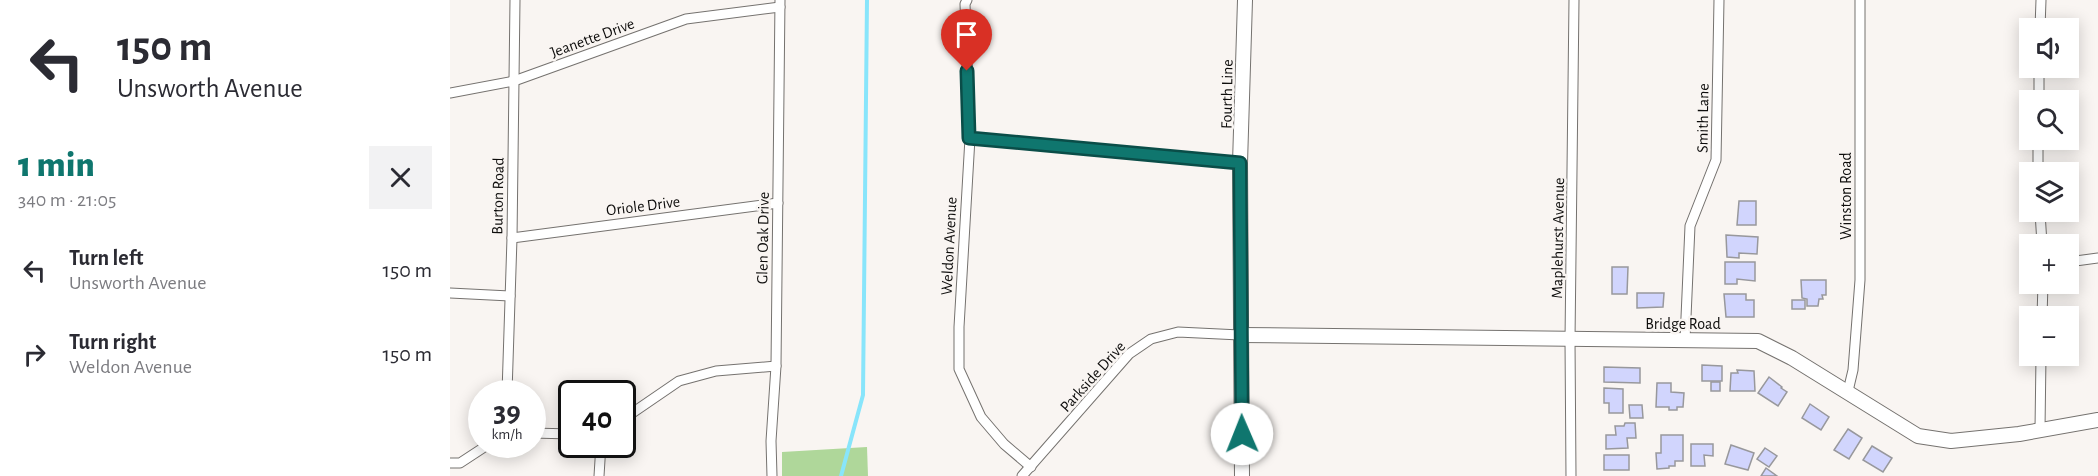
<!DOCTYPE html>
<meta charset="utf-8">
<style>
:root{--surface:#fff;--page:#f2f2f3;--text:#2b2b33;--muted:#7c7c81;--accent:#0f766e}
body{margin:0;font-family:"Alegreya Sans",sans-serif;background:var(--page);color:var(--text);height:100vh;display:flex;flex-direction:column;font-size:22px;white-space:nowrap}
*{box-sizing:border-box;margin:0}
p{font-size:20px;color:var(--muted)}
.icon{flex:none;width:33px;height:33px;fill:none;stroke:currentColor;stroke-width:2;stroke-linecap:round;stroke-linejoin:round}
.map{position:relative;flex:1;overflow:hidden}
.panel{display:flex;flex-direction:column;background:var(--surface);width:450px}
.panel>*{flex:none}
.hud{background:#fff;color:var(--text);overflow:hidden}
.tools{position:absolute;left:1569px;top:18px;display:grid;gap:12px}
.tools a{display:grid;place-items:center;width:60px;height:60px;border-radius:0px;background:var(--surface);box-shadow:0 3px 15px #0003;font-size:30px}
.speed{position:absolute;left:18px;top:380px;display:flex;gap:12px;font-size:30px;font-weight:700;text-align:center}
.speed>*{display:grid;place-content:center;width:78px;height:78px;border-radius:50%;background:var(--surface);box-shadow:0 3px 15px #0003;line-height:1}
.speed small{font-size:15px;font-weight:400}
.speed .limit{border:3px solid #111;border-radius:9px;background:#fff;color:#111}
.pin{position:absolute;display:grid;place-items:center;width:51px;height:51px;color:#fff;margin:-62px -26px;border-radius:50% 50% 50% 0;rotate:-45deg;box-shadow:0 0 6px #0007}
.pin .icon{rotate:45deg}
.me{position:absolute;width:66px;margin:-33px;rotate:359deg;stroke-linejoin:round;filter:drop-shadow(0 0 4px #0008)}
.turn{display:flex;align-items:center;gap:21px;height:126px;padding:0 18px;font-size:27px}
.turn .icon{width:78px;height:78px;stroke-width:2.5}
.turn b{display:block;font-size:42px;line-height:51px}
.round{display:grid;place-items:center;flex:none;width:63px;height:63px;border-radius:0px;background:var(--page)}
.overview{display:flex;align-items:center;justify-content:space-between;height:102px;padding:0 18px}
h1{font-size:36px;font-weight:800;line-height:45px;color:var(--accent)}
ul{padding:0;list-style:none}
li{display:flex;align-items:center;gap:18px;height:84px;padding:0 18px}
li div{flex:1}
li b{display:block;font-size:22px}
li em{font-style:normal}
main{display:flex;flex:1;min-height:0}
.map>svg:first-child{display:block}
.green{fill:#afd79a}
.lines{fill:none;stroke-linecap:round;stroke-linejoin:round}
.stream{stroke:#88e5fb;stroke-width:4}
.building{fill:#d1d5fd;stroke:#98989c;stroke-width:1.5}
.street-casing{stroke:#75726f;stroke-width:11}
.secondary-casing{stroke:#75726f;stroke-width:16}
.street{stroke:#fff;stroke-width:9}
.secondary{stroke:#fff;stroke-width:14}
.route-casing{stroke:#0a4d48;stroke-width:15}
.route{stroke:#0f766e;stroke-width:10}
.labels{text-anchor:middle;stroke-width:5;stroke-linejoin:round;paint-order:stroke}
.street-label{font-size:16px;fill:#0e0d0c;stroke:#f9f5f2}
</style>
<main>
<section class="panel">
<div class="hud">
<div class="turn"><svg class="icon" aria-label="left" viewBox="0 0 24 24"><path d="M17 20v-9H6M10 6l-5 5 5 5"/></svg><div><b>150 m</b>Unsworth Avenue</div></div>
</div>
<div class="overview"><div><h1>1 min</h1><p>340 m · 21:05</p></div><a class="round"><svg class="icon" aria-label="close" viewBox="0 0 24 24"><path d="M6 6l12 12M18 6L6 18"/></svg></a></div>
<ul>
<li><svg class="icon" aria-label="left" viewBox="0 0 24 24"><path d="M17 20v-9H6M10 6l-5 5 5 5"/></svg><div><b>Turn left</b><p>Unsworth Avenue</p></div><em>150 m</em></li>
<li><svg class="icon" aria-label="right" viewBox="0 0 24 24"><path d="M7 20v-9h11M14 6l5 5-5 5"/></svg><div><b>Turn right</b><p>Weldon Avenue</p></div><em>150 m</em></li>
</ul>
</section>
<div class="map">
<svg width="1648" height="476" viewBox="0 0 1648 476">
<rect width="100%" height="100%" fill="#f9f5f2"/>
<polygon class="green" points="417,447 418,476 332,476 332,452"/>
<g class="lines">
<polyline class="stream" points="391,476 413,395 417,0"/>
</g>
<g class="building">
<polygon points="1289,201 1306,201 1306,225 1287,225"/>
<polygon points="1276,235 1308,237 1307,254 1289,253 1289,258 1277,257"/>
<polygon points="1275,262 1305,262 1305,281 1287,279 1287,284 1275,284"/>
<polygon points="1162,267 1178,267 1177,294 1162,294"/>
<polygon points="1351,280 1376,280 1376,295 1372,295 1373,299 1369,299 1368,306 1357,306 1357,299 1352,298"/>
<polygon points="1187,293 1214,293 1213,307 1187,308"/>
<polygon points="1274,294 1296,294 1296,300 1304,300 1304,317 1276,317"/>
<rect x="1342" y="300" width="13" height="9"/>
<polygon points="1252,365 1272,366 1272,381 1252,381"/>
<polygon points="1154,367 1190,368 1190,383 1154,382"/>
<polygon points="1287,370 1304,371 1305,391 1280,391 1281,373 1288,373"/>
<polygon points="1319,377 1332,387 1331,388 1337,392 1328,406 1308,393"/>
<rect x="1261" y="382" width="9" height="9"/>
<polygon points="1207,383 1221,383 1221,392 1234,393 1233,407 1227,407 1227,410 1219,410 1219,407 1206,407"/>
<polygon points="1154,388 1173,389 1173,413 1159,413 1159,403 1154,403"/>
<polygon points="1360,404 1379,417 1371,430 1352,418"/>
<polygon points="1179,405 1192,405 1193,418 1180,418"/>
<polygon points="1175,423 1185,423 1186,438 1177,438 1178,448 1156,449 1156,435 1166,435 1165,426 1174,426"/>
<polygon points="1398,429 1412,438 1399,459 1384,450"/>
<polygon points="1211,435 1233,435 1233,461 1225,461 1225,466 1219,466 1219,468 1207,469 1206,453 1211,453"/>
<polygon points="1241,444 1263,444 1263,456 1254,455 1255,466 1241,466"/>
<polygon points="1281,445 1304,453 1298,470 1275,464"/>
<polygon points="1422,446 1442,458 1433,472 1413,460"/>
<polygon points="1315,448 1327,456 1319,467 1307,459"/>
<rect x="1154" y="455" width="25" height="15"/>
<polygon points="1316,468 1327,476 1311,476"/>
</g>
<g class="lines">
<defs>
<g id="street">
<polyline points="517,0 515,4 520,138 509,327 509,369 531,417 554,444 581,467"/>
<polyline points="1590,28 1591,0"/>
<polyline points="0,93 64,81 236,19 330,7"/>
<polyline points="1589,100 1589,68"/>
<polyline points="520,138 790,163"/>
<polyline points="1588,140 1588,172"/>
<polyline points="1590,212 1592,244"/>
<polyline points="62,238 328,203"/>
<polyline points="1618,262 1648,258"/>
<polyline points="0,293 60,296"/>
<polyline points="1592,316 1593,284"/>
<polyline points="1235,340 1240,226 1266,160 1269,0"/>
<polyline points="1398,391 1403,370 1410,280 1410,0"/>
<polyline points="57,393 62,238 65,0"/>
<polyline points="172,420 229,381 266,371 326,366"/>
<polyline points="1590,429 1591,356"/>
<polyline points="82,433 122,434"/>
<polyline points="0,463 10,463 39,444"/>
<polyline points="149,476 151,444"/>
<polyline points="322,476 321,441 326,366 330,0"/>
<polyline points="572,476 679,354 701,339 728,332 790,335"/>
<polyline points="1121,476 1120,340 1124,0"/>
</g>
<g id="secondary">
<polyline points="790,335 1308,341 1342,358 1468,436 1501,441 1569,434 1648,420"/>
<polyline points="792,476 790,163 795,0"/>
</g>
</defs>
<use href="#street" class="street-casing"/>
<use href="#secondary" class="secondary-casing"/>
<use href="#street" class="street"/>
<use href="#secondary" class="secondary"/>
</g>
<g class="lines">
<defs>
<polyline id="route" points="517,71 519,138 790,163 792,434"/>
</defs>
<use href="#route" class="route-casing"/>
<use href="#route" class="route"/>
</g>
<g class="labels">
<g class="street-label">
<text transform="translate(142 37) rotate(-20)" y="6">Jeanette Drive</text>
<text transform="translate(776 94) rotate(-89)" y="6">Fourth Line</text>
<text transform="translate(1252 118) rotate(-89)" y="6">Smith Lane</text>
<text transform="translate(47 196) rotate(-89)" y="6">Burton Road</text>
<text transform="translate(1395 196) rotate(-90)" y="6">Winston Road</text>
<text transform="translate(193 205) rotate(-7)" y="6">Oriole Drive</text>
<text transform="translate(312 238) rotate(-89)" y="6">Glen Oak Drive</text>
<text transform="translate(1107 238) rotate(-89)" y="6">Maplehurst Avenue</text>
<text transform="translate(498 246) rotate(-87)" y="6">Weldon Avenue</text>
<text x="1233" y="329">Bridge Road</text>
<text transform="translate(642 376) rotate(-48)" y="6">Parkside Drive</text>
</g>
</g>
</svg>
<div class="tools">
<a><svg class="icon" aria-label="sound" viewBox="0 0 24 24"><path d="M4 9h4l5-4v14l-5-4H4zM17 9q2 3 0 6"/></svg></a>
<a><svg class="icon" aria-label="search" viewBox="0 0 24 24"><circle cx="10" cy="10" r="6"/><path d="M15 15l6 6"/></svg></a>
<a><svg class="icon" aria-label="layers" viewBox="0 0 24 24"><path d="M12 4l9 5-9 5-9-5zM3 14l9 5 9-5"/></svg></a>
<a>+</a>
<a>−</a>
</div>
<div class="speed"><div>39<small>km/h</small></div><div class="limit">40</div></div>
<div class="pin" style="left:517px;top:71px;background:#d93025"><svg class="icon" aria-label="arrive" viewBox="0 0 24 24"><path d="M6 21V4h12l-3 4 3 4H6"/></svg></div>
<svg class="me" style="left:792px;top:434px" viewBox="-20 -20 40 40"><circle r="19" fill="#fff"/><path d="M0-13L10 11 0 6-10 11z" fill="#0f766e"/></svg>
</div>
</main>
